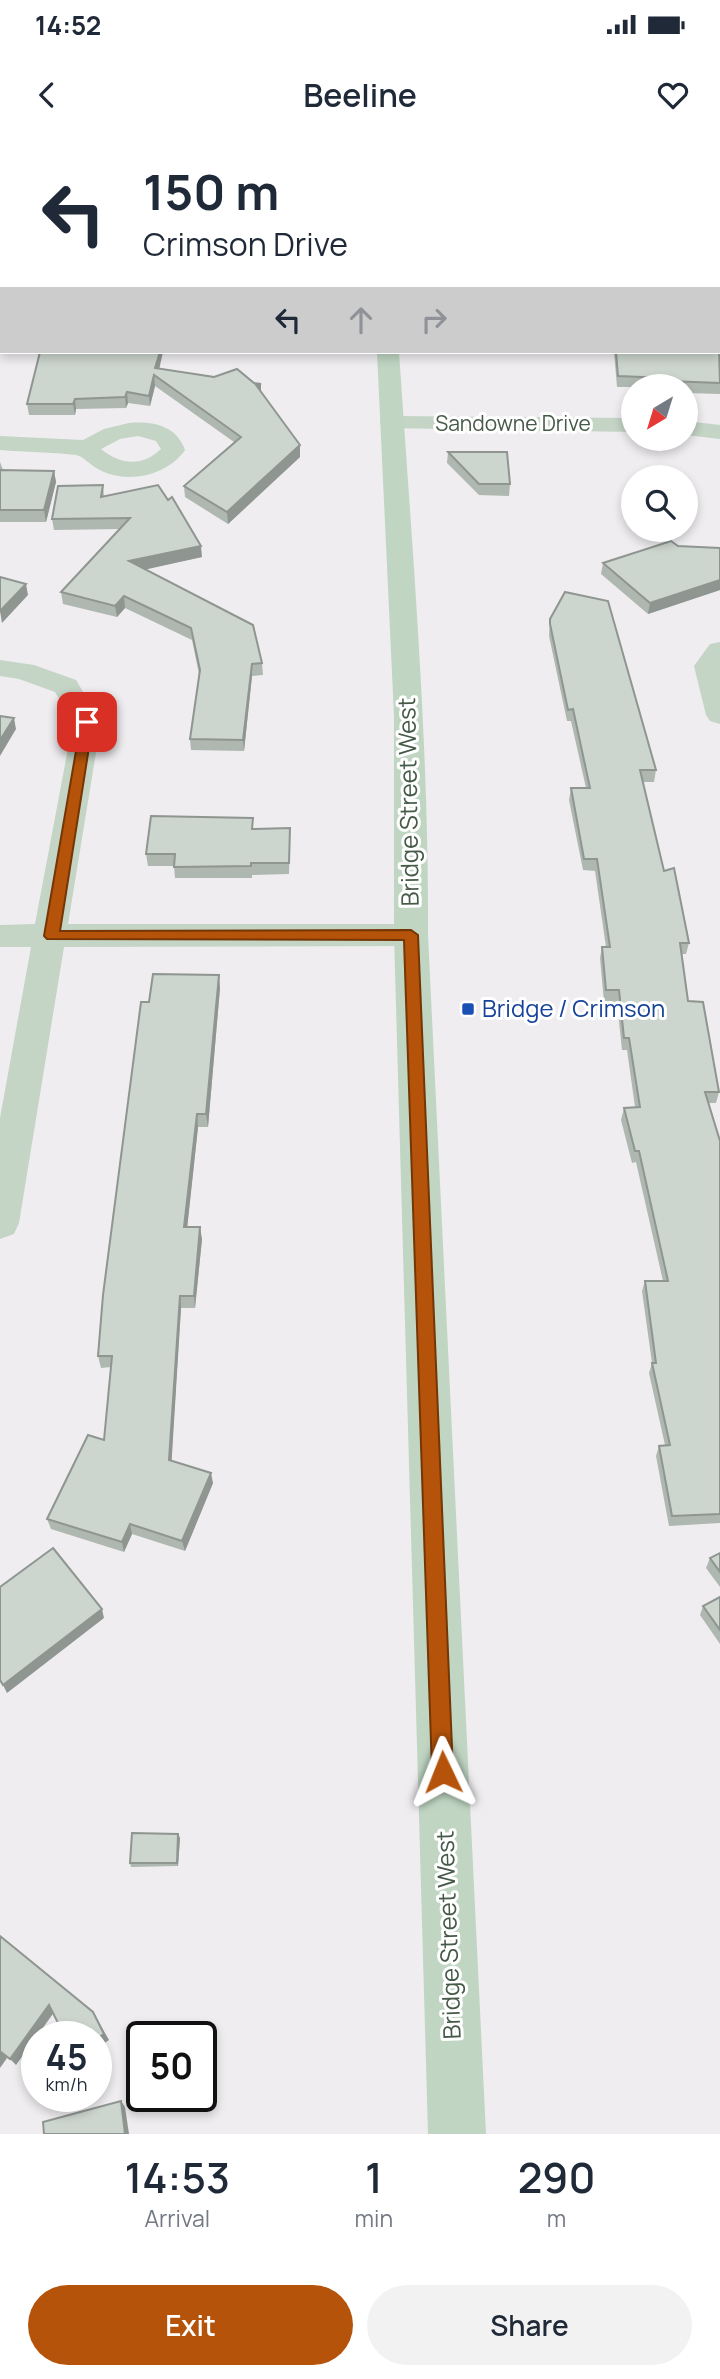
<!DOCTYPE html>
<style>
:root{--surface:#fff;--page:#f2f2f3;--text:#1f2937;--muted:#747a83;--accent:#b45309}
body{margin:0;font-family:Manrope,sans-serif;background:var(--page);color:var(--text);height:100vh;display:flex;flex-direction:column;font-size:26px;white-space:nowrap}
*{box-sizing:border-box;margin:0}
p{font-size:23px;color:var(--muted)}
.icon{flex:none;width:38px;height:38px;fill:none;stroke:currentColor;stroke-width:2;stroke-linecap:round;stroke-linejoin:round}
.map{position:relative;height:1994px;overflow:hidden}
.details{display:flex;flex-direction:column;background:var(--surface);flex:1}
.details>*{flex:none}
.hud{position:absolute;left:0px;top:0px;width:721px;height:214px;box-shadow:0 4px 10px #0003;background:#fff;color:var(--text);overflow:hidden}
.needle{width:46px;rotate:218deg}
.fabs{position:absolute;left:621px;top:234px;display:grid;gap:14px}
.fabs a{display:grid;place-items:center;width:77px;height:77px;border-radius:50%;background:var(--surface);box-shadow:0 4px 10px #0003;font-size:35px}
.speed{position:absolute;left:21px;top:1881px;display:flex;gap:14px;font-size:35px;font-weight:700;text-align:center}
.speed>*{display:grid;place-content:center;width:91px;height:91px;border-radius:50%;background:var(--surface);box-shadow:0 4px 10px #0003;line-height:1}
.speed small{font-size:18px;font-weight:400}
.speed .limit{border:4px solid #111;border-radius:10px;background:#fff;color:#111}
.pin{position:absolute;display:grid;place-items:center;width:60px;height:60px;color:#fff;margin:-30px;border-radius:14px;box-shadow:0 4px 10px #0006}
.me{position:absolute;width:77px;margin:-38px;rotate:358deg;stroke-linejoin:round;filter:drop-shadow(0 0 5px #0008)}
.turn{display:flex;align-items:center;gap:24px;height:147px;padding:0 28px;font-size:32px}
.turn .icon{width:91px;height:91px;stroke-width:2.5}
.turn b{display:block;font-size:49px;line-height:60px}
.lanes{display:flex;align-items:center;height:66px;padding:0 28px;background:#0003;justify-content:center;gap:35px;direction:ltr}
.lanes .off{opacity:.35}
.eta{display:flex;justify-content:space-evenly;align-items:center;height:119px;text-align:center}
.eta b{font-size:42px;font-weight:600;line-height:49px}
.cta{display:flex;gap:14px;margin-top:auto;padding:14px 28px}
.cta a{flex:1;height:80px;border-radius:42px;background:var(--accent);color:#fff;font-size:28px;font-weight:600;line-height:80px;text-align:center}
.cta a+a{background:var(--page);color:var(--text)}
.status{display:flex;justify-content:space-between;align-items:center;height:49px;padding:0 35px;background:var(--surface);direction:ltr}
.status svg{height:19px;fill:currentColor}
header{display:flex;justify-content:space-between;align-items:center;height:91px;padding:0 28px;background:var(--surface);font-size:32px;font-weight:600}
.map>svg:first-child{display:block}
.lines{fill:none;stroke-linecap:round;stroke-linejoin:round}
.minor{fill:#c4d4c5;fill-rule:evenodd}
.secondary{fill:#c0d6c3;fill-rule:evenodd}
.wall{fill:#afb7b1}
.shaded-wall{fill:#8f9590}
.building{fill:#ccd5ce;stroke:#8f9590;stroke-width:2}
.route{fill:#b45309;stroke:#753606;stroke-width:2}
.transit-dot{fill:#1a4fb4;stroke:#fff;stroke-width:2.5}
.labels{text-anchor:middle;stroke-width:6;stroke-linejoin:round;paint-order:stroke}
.far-street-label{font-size:21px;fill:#465a48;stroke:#fff}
.street-label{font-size:24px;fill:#465a48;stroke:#fff}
.transit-label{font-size:24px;fill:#164399;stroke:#fff;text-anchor:start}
</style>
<div class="status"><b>14:52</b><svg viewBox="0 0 49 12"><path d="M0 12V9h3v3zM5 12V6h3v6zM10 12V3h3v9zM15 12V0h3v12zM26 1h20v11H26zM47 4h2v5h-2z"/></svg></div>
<header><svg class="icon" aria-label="back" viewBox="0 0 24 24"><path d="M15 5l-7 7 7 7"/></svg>Beeline<svg class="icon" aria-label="heart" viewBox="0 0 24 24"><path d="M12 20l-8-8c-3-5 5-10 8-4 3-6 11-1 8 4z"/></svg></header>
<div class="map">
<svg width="720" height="1994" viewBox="0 0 720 1994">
<rect width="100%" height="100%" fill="#efedf0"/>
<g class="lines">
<g class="minor">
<rect x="719" y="52" width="1" height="12"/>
<rect x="719" y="144" width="1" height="12"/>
<polygon points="392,276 634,278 634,292 384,288 380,283 384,278"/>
<polygon points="686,281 720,285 720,299 686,295"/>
<path d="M129,283C152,281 176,285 185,310C167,336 126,345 98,329C90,325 83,316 76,315C51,312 25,312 0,310V296L83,300L104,289ZM138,296L156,301L161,309C142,327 121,325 101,309L120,299Z"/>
<polygon points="720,502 720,584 710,581 706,575 694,526 710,504"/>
<polygon points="0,520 34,525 76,540 101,582 68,784 411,784 423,787 427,795 423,803 411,806 64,807 19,1083 14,1094 0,1099 0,978 31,807 0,807 0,785 35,784 73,582 55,552 19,539 0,536"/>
</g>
<g class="secondary">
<rect x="355" y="0" width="18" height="2"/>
<rect x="383" y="0" width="18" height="2"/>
<path d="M377,212H399C412,406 429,600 428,795L486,1994H428L394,795V576Z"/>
</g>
</g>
<g class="wall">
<rect x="0" y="138" width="2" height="51"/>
<polygon points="720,211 720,254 686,253 686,247 617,247 614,212"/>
<polygon points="159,229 261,253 300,317 228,384 185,357 184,346 234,302 155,246 150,266 128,263 126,268 76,269 75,275 29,275 27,264"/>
<polygon points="448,312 510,344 509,356 479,355 447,323"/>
<polygon points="0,322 3,330 54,331 56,342 46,382 0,382"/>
<polygon points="103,345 104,356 202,417 145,429 262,523 263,535 252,536 244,611 191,610 190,599 199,534 192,500 125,468 117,477 63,464 61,452 120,389 54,390 52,379"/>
<polygon points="678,406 720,408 720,450 648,474 601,434 603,423"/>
<polygon points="550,479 656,630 654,642 643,642 664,731 689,803 686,814 682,814 688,861 719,952 716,963 708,963 720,1001 720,1383 669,1386 656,1316 659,1306 665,1305 649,1233 652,1223 642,1151 645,1141 663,1141 636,1022 632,1023 621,980 624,968 635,967 627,910 622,910 617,862 604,862 600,818 602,807 606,807 595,731 583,730 569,660 571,648 586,648 571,581 567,581 549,496"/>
<polygon points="290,688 289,734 252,735 252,738 175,738 174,726 148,726 146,714 253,689"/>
<polygon points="220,848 208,987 198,987 187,1087 202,1099 195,1168 181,1168 171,1321 213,1343 185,1411 132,1394 124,1412 51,1389 47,1379 104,1300 111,1227 101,1228 98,1216 149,862"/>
<polygon points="720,1413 720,1447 706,1428 710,1418"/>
<polygon points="720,1457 720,1504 700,1475 703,1466"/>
<polygon points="178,1694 180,1698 178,1726 131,1727 130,1723"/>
</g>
<g class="shaded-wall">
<polygon points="160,212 163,212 157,239 155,228"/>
<polygon points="154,235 155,246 150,266 149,256"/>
<polygon points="261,244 261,255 256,245"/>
<polygon points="127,252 128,263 126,268 125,257"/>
<polygon points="75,259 76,269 75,275 73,264"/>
<polygon points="300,305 300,317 228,384 227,372"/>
<polygon points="54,331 56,342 46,382 44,370"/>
<polygon points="201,406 202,417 130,433 129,421"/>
<polygon points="720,440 720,450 648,474 650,463"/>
<polygon points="26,444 28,455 2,483 0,471"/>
<polygon points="124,456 125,468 117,477 115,466"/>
<polygon points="252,524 252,536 244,611 243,600"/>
<polygon points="14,578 16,589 0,616 0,600"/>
<polygon points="219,835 220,848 208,987 206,974"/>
<polygon points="197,974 198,987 186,1099 184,1087"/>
<polygon points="200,1087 202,1099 195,1168 194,1156"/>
<polygon points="180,1156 181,1168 171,1331 169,1320"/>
<polygon points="211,1333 213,1343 185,1411 182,1401"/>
<polygon points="130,1384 132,1394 124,1412 122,1402"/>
<polygon points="102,1469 104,1478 7,1553 3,1545"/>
<polygon points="178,1694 180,1698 178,1726 177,1723"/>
<polygon points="49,1865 55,1871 16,1925 10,1919"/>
<polygon points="93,1872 109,1900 96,1909 96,1899"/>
<polygon points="1,1912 7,1918 0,1928 0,1913"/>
<polygon points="121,1961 125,1967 129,1994 125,1994"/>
</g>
<g class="building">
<rect x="3" y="0" width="141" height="2"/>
<rect x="234" y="0" width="51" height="2"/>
<polygon points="618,0 699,0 699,2 614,2"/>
<polygon points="0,4 2,5 2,124 0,123"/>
<polygon points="0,138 2,138 2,179 0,178"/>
<polygon points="719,170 720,170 719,200"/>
<polygon points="719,211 720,243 668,241 667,238 618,236 616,212"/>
<polygon points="40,212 160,212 155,228 214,237 237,229 254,243 261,244 256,245 300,305 227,372 184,346 241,297 154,235 149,256 127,252 125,257 75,259 73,264 27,264"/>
<polygon points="448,312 507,312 510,344 479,344"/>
<polygon points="0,330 54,331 44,370 0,370"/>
<polygon points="103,345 101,357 158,345 168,360 172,357 201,406 129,421 253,485 262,523 252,524 243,600 190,599 200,530 191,488 124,456 115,466 61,452 130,378 52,379 58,346"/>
<polygon points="671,401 678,406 720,408 720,440 650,463 603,423"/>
<polygon points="0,437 26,444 0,471"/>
<polygon points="565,452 608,461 656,630 640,630 664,731 674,728 689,803 680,803 688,861 703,862 719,952 705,952 720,1001 720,1374 672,1376 659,1306 670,1305 652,1223 656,1223 645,1141 668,1141 639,1011 635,1011 624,968 640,967 629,898 624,898 619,850 606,850 602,807 610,807 597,719 584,719 571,648 590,648 573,569 568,570 550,484 550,479"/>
<polygon points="0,576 14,578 0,600"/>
<polygon points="151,676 253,678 252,689 290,688 289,723 251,723 251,726 174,727 175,714 146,714"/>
<polygon points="153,834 219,835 206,974 197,974 184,1087 200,1087 194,1156 180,1156 169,1320 211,1333 182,1401 130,1384 122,1402 47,1379 88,1295 104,1300 112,1216 98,1216 103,1155 141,862 149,862"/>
<polygon points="53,1408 102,1469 3,1545 0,1540 0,1447"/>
<polygon points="720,1413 720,1432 710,1418"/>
<polygon points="720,1457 720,1490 703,1466"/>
<polygon points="132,1693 178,1694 177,1723 130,1723"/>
<polygon points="0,1796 93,1872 104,1894 96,1899 96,1897 65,1897 49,1865 10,1919 1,1912 0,1913"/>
<polygon points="121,1961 125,1994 44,1994 43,1982"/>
</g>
<polygon class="route" points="87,578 93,582 60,791 411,790 418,795 453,1632 450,1640 443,1643 435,1640 432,1632 404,800 47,799 44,796 81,582"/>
<rect class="transit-dot" x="461" y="862" width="14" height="14" rx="3.5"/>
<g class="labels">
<g class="far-street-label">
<text x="513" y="291">Sandowne Drive</text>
</g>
<g class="street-label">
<text transform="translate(409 662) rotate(-91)" y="8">Bridge Street West</text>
<text transform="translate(449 1795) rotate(-92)" y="8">Bridge Street West</text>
</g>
<g class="transit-label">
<text x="482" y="877">Bridge / Crimson</text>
</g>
</g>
</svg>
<div class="fabs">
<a><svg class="needle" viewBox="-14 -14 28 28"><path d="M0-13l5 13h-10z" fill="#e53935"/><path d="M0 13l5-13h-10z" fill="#747a83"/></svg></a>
<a><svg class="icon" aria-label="search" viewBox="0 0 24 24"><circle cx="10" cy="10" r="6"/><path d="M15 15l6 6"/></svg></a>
</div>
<div class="speed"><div>45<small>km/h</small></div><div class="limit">50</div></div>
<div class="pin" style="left:87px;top:582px;background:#d93025"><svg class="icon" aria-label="arrive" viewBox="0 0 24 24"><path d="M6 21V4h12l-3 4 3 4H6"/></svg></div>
<svg class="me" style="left:443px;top:1632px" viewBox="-20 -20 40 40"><path d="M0-17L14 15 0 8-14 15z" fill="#b45309" stroke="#fff" stroke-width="4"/></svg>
<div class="hud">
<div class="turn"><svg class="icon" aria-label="left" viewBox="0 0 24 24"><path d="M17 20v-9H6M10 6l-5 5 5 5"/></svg><div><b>150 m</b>Crimson Drive</div></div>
<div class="lanes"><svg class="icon" aria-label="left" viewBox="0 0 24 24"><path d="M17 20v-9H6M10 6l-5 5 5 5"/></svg><svg class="icon off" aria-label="ahead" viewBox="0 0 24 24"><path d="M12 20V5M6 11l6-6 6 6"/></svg><svg class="icon off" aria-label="right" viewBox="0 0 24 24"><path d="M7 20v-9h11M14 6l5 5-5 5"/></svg></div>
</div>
</div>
<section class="details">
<div class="eta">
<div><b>14:53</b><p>Arrival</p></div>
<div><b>1</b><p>min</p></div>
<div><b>290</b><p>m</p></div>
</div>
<div class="cta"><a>Exit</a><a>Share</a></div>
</section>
